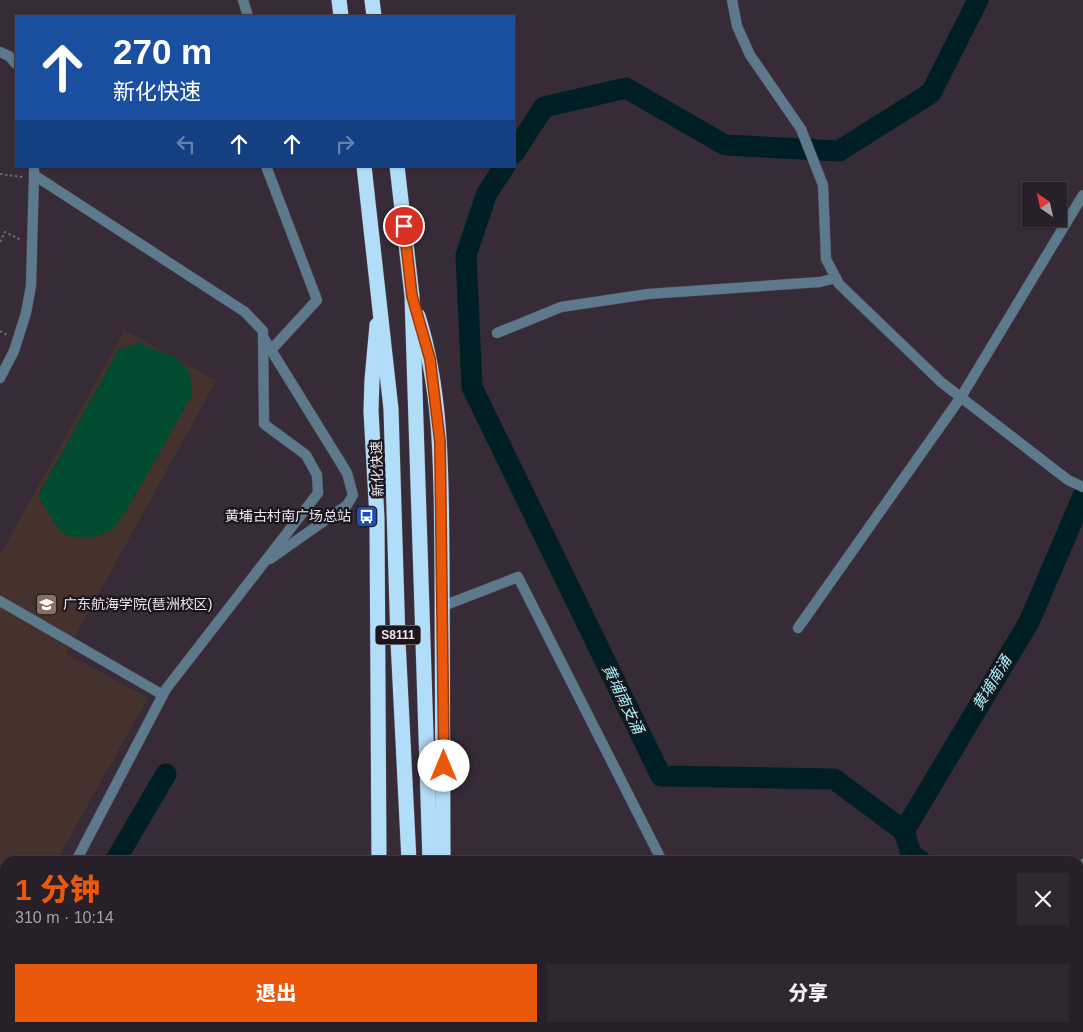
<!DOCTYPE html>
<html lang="zh">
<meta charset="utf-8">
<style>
:root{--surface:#282029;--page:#302831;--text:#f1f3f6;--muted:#a5a3a8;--line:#443e46;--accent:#ea580c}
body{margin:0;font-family:Helvetica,"Noto Sans SC",sans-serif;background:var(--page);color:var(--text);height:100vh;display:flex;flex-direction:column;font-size:19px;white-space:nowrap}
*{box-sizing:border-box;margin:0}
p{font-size:16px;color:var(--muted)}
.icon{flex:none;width:28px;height:28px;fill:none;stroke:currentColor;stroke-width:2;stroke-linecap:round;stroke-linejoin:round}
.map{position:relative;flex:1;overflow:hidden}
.side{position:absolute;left:0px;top:856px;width:1084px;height:176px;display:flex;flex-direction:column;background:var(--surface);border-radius:15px 15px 0 0;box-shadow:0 1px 4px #0004,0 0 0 1px var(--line)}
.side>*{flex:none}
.hud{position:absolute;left:15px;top:15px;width:500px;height:152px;border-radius:0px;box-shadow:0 1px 4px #0004,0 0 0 1px var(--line);background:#1a4fa0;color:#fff;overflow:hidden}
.needle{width:32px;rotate:326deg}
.buttons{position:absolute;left:1022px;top:182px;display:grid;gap:10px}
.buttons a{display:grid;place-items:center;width:45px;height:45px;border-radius:0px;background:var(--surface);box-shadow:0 1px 4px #0004,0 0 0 1px var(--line);font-size:25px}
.pin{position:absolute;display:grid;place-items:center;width:42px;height:42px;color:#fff;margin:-21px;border:2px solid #fff;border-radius:50%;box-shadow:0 1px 5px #0007}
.me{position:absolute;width:55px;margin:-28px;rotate:0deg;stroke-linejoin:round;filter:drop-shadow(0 0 4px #0008)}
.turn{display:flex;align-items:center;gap:18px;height:105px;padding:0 15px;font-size:22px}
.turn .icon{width:65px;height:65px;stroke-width:2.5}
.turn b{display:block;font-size:35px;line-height:42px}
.lanes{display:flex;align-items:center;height:48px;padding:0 15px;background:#0003;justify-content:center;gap:25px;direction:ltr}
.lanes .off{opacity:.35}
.round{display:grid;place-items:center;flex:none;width:52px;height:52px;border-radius:0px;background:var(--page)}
.overview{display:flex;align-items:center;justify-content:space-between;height:85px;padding:0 15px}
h1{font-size:30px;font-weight:800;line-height:38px;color:var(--accent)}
.cta{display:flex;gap:10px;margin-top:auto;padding:10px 15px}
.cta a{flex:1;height:58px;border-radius:0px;background:var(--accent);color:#fff;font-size:20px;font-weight:800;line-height:58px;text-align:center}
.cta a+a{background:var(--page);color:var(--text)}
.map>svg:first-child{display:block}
.education{fill:#45322c}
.green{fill:#014b30}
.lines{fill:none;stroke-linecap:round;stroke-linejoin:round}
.river{stroke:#001f24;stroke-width:21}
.street-casing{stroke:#534954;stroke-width:11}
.highway-casing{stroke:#534954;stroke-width:16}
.path{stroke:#716772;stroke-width:2;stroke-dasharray:2.5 2.5;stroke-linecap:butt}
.street{stroke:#5c7a8c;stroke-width:10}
.highway{stroke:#b1ddf8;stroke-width:15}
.route-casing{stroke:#983908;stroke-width:12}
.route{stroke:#ea580c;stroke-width:9}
.labels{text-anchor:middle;stroke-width:4.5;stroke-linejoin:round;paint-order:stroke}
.shield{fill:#1b161b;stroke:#aea8af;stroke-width:1}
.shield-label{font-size:12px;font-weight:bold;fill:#ede6ee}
.street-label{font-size:14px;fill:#ede6ee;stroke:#1b161b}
.poi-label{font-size:14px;fill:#ede6ee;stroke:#1b161b;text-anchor:end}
.water-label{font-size:15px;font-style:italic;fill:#a5f2fe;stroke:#1b161b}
</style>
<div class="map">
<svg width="1083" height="1032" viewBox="0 0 1083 1032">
<rect width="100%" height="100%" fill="#362b37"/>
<polygon class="education" points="125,330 216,381 66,653 148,698 56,861 5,861 5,953 0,962 0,555"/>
<g class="green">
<polygon points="140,343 155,350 174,356 190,372 192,395 125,513 112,530 94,537 70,537 58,529 38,496 118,350"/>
<polygon points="593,1028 650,1028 652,1032 582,1032"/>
</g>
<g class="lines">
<g class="river">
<polyline points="514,153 544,107 626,88 725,145 839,151 931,93 978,0"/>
<polyline points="505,166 487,193 466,255 472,387 661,776 834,779 904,831"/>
<polyline points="115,861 166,774"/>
<polyline points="921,861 911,854 904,831 1029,622 1083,496"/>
<polyline points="1079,984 1083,988"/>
<polyline points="17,1032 19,1028"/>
</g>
<defs>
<g id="street">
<polyline points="243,0 248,16"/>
<polyline points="732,0 737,26 750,55 801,129 823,185 826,259 839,284 941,382 1068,480 1083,487"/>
<polyline points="0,52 9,56 16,64"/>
<polyline points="34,166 34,175 245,312 263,331 264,424 306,455 317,475 318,493 166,689 76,861"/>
<polyline points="266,166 317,300 272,349"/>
<polyline points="497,333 561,307 648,294 820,282 836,278"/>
<polyline points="263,337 347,473 353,495 347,505 270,559"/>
<polyline points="0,378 14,351 26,313 31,286 34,175"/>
<polyline points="0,601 163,695"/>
<polyline points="443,606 518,577 662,861"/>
<polyline points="798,628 961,397 1083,195"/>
<polyline points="1079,872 1083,864"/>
<polyline points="1079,952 1083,957"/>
<polyline points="0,1002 5,994"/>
<polyline points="731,1028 731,1032"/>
</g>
<g id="highway">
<polyline points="339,0 341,16"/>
<polyline points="372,0 374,16"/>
<polyline points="364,166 391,409 398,641 409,861"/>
<polyline points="397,166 412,296 430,861"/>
<path d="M418,316C443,395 441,479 442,561C443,661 443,761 443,861"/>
<polyline points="377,325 372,380 371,411 377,518 379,861"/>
<polyline points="417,1028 417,1032"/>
<polyline points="438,1028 438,1032"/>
</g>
</defs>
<use href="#street" class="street-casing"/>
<use href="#highway" class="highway-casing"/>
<g class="path">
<polyline points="0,174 22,177"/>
<polyline points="0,242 5,232 21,240"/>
<polyline points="0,331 9,336"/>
</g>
<use href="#street" class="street"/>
<use href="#highway" class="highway"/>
</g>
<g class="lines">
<defs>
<polyline id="route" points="404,226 412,296 430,359 440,442 444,766"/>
</defs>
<use href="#route" class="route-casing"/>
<use href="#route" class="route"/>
</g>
<defs>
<symbol id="bus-square" viewBox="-11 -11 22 22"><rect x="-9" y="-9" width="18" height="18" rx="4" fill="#1a4fb4" stroke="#1b161b"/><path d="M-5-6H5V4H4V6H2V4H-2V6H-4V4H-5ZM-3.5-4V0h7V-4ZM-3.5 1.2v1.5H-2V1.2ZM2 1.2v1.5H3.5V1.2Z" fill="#fff"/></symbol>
<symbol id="university-square" viewBox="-11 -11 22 22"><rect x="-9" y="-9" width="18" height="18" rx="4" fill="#8d6e63" stroke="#1b161b"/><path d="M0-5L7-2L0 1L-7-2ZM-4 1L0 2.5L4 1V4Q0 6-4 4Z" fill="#fff"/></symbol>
</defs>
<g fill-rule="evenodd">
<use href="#bus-square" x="354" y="504" width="25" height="25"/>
<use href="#university-square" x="34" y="592" width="25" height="25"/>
</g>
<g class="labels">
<rect class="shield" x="375.5" y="625.5" width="45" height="19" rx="4"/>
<g class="shield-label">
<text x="398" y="639">S8111</text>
</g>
<g class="street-label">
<text transform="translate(377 469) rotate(-92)" y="5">新化快速</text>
</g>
<g class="poi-label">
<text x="351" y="521">黄埔古村南广场总站</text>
<text x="63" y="609" text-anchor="start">广东航海学院(琶洲校区)</text>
</g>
<g class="water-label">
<text transform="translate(992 683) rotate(-59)" y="5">黄埔南涌</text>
<text transform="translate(623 699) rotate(64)" y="5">黄埔南支涌</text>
</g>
</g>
</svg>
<div class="buttons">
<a><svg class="needle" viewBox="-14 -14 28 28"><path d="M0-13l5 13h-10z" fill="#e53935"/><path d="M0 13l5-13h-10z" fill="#a5a3a8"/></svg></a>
</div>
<div class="pin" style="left:404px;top:226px;background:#d93025"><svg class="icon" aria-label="arrive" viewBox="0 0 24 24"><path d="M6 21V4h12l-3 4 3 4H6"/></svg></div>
<svg class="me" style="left:444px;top:766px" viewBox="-20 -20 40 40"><circle r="19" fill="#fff"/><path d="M0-13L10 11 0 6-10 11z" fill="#ea580c"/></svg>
<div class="hud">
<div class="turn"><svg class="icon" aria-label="ahead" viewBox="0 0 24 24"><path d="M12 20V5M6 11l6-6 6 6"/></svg><div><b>270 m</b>新化快速</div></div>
<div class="lanes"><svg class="icon off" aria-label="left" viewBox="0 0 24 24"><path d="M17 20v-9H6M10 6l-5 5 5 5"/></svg><svg class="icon" aria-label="ahead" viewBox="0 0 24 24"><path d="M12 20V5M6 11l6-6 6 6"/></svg><svg class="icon" aria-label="ahead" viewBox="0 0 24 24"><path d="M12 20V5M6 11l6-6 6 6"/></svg><svg class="icon off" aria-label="right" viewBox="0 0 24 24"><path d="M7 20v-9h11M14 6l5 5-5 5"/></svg></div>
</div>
<section class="side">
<div class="overview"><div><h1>1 分钟</h1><p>310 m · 10:14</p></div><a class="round"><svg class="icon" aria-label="close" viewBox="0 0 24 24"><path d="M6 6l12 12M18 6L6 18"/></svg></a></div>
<div class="cta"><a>退出</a><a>分享</a></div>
</section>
</div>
